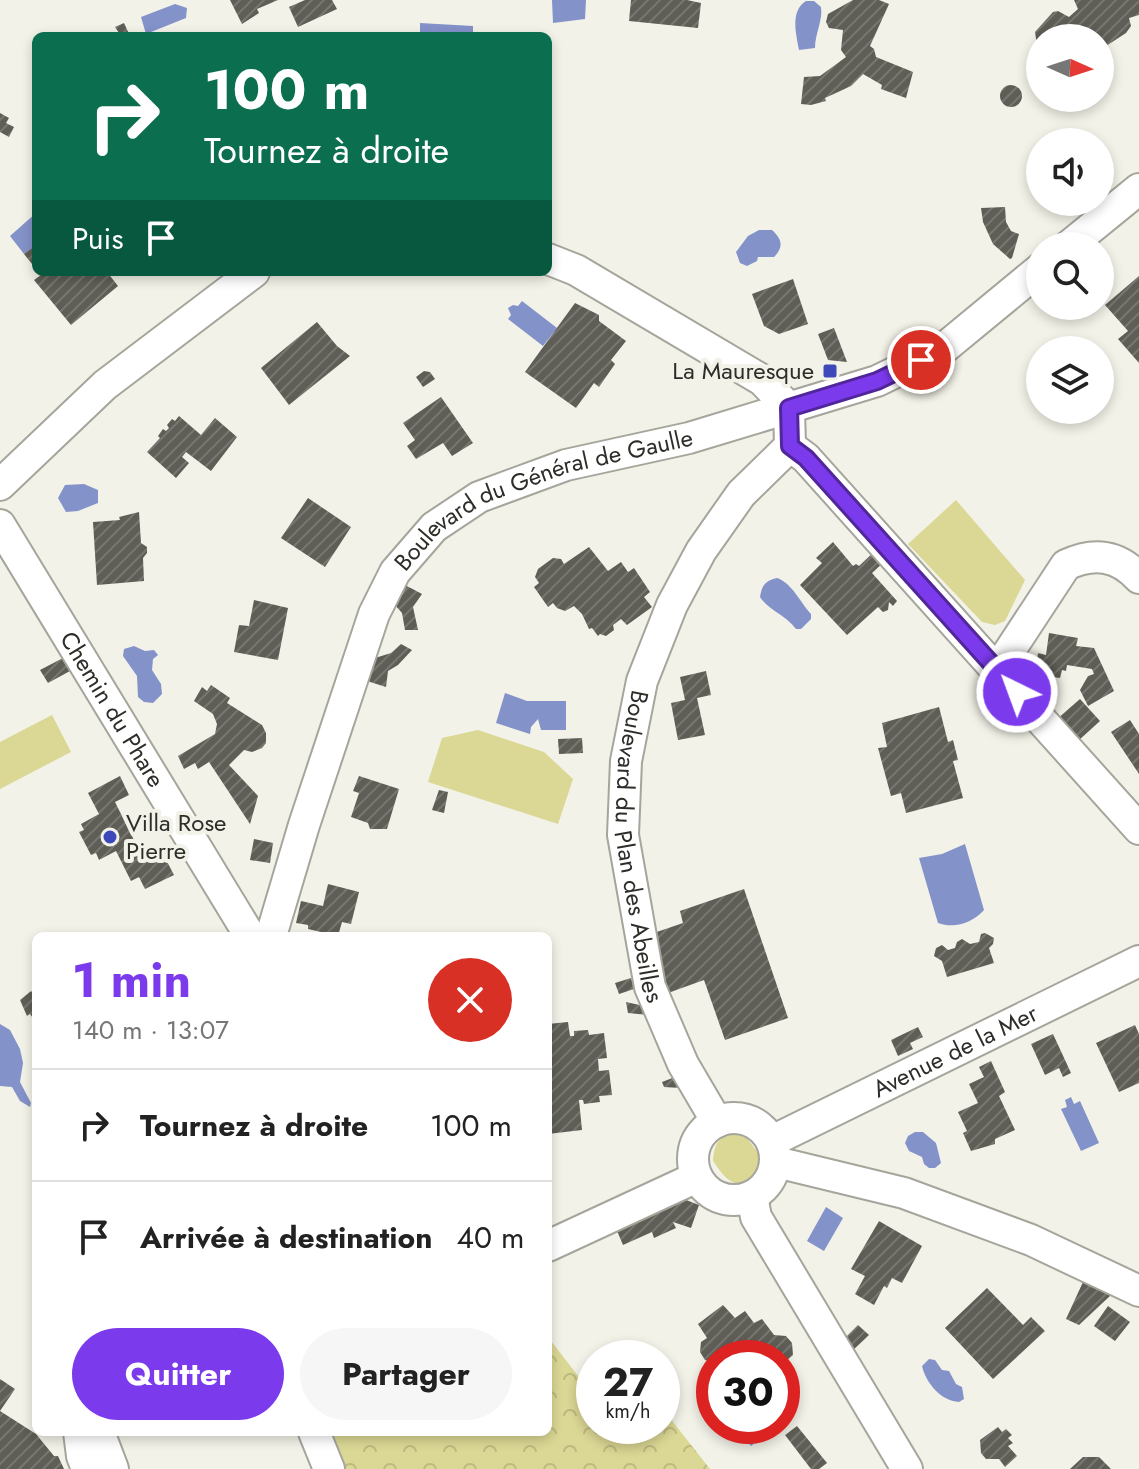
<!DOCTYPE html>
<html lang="fr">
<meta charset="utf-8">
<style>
:root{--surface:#fff;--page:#f6f6f6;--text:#222;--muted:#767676;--line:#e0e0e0;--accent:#7c3aed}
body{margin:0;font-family:Jost,sans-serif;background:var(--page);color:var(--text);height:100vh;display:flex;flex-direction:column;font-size:30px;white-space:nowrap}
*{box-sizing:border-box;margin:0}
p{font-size:26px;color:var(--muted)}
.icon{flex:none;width:44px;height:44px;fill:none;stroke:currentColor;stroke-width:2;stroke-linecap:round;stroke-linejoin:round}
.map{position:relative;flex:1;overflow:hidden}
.details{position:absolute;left:32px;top:932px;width:520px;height:504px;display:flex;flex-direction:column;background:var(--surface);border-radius:12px;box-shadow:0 4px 12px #0003}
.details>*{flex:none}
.hud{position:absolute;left:32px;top:32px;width:520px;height:244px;border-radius:12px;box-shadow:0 4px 12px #0003;background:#0b6e4f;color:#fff;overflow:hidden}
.needle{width:52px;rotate:93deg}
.buttons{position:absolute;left:1026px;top:24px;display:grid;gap:16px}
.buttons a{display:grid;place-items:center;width:88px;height:88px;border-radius:50%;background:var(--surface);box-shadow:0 4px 12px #0003;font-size:40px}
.speed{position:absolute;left:576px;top:1340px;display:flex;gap:16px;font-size:40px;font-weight:700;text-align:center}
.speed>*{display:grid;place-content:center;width:104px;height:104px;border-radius:50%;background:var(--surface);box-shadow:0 4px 12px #0003;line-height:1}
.speed small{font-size:20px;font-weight:400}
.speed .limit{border:12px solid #d22;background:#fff;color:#111}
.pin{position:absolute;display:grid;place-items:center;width:68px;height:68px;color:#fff;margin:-34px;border:4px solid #fff;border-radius:50%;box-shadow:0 2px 8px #0007}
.me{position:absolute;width:88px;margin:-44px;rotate:318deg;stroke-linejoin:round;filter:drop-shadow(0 0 6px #0008)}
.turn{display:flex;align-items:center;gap:28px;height:168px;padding:0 40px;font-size:36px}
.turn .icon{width:104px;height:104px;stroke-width:2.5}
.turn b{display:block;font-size:56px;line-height:68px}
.then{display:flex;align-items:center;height:76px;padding:0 40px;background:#0003;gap:16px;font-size:30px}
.round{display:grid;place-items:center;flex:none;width:84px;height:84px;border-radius:42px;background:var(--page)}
.headline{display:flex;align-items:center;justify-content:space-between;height:136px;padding:0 40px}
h1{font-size:48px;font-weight:700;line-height:60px;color:var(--accent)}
.primary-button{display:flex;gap:16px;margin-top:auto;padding:16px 40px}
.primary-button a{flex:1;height:92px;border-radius:48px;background:var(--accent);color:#fff;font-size:32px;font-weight:700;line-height:92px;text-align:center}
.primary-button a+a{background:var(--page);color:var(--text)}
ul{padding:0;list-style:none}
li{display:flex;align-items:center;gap:24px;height:112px;padding:0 40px;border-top:2px solid var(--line)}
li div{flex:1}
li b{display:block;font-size:30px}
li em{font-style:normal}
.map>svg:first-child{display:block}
.grass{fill:#dbd794}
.forest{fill:url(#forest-crowns)}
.water{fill:#8492ca}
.building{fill:url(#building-hatch)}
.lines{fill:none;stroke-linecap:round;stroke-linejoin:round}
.minor-casing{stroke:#a5a59c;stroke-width:34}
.minor{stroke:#fff;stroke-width:30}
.route-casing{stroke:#51269a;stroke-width:20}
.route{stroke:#7c3aed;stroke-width:14}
.poi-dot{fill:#3d48bb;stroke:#f2f2e8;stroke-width:3}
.labels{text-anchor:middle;stroke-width:8;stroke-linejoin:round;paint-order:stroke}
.poi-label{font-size:24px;fill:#2d2d29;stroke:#f2f2e8;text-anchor:end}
.street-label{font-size:24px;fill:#2d2d29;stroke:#f2f2e8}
</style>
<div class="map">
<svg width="1139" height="1469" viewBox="0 0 1139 1469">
<defs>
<pattern id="forest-crowns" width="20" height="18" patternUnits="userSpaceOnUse" patternTransform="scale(2)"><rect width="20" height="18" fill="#dbd794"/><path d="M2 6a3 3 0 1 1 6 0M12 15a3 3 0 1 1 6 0" fill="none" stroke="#bcb980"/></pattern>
<pattern id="building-hatch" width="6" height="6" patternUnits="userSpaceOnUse" patternTransform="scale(2)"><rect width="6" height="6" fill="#5f5e56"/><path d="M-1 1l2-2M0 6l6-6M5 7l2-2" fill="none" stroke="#777670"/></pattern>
</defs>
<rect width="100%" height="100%" fill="#f2f2e8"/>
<g class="grass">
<polygon points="956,500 1025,580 1005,621 995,625 982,622 908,544"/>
<polygon points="52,715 71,752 0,789 0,742"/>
<polygon points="478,730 544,752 573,779 558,824 428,782 442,738"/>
<path d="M733,1133L747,1138L761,1157L760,1174L749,1184C730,1187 723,1175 713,1161C714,1146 718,1136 733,1133Z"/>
</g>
<polygon class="forest" points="548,1337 582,1381 594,1381 594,1426 662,1426 662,1408 710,1469 342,1469 333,1432 548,1432"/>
<g class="water">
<polygon points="552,0 586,0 585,19 553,23"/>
<path d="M806,1H814L821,7C823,20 815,34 815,48L799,50C796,33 790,11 806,1Z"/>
<polygon points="175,4 187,8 186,18 146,34 141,17"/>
<polygon points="420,23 473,26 473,36 420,36"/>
<polygon points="36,213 36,245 24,254 10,236"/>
<path d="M759,230H772C782,239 784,247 774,257H758L757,261L747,266L740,263L736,252L748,236Z"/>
<polygon points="522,301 557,328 543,346 508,319 511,315 508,308 513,305 518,306"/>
<polygon points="84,484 98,490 98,503 78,511 66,512 58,498 65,485"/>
<path d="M777,578C792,583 800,602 811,614V619L801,629H796C785,614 769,611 760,597C762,585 765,581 777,578Z"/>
<polygon points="134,646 145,651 154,650 158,655 153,659 152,670 161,684 162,694 153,703 144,702 138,697 137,676 123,656 124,649"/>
<polygon points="505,693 527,701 566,701 566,730 541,730 538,719 531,727 530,734 496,723"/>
<path d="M965,844L984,910C972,923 955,929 938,923L919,858L942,854Z"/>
<polygon points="0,1024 10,1030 20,1049 23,1063 20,1082 31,1103 30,1107 20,1101 12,1087 0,1086"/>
<polygon points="1071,1097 1074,1104 1080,1101 1099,1143 1081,1151 1061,1109 1067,1107 1065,1100"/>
<polygon points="915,1132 923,1132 936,1143 941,1163 935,1168 929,1168 924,1164 922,1157 909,1151 905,1143 908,1136"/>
<polygon points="826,1207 843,1218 824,1251 807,1241"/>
<path d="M929,1359L935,1360L942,1370L949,1371L956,1384L962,1387L964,1399L959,1402C941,1401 926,1383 922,1366Z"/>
<polygon points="734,1426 768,1426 771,1430 751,1446"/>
</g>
<g class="building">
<polygon points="230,0 278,0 257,9 259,13 242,24"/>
<polygon points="305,0 332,0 337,9 298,27 289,7"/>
<polygon points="631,0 687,0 701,3 698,28 629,21"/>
<polygon points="853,0 879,0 889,4 870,46 874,49 876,57 913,72 906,98 881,89 882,85 863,74 851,86 825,98 826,101 811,105 801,104 804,77 820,76 846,57 841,50 843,30 829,28 826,22 828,14"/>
<polygon points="1074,0 1139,0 1139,15 1129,18 1131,26 1126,33 1100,50 1100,38 1040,38 1040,83 1035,73 1037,64 1032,56 1037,45 1035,32 1053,12 1058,11 1069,17 1078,9"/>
<polygon points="124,23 130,36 121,36 115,27"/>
<circle cx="1011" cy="96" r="11"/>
<polygon points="1051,98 1072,98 1068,104 1061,106"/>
<polygon points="0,113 9,118 6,123 14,127 9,137 0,132"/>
<polygon points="1005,207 1006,222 1011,231 1019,234 1012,258 1010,259 993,244 983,222 981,208"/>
<polygon points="36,245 36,269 24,254"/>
<polygon points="38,272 107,272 118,286 71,325 34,280 41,275"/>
<polygon points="1139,276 1139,363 1118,339 1128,331 1105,305"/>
<polygon points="793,279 808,324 779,334 764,326 752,294"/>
<polygon points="575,303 599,315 599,321 626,341 611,360 615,364 599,387 594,383 576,408 525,372"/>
<polygon points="317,322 337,346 350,356 289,405 261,368"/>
<polygon points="834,328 847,362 828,360 818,334"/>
<polygon points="424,371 430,372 435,379 423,387 416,377"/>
<polygon points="441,397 473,443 452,456 443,443 416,459 407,446 415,440 403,423"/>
<polygon points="179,416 201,435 215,418 237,437 211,471 186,452 182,457 189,463 176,478 147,452 160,438 158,436 163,429 166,431 169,428 167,425 172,419 175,421"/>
<polygon points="308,498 351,527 325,567 281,538"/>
<polygon points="139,512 141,543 147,547 147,553 143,558 144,581 97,585 93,522 120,520 119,517"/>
<polygon points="833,542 853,566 856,564 859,566 875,551 885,561 872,573 897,601 893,606 889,602 888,610 883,612 878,607 847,635 800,585 822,563 816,558"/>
<polygon points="589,547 608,571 621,562 628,572 634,568 650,592 644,597 652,607 627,625 621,619 613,625 614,630 606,636 600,634 598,636 592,628 589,629 582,614 574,606 565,611 557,608 553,603 548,607 534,587 539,583 535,577 538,569 553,558 561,559 564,564"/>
<polygon points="405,585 422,594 413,607 418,630 405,630 402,613 394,604"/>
<polygon points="254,600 288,608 278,660 234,652 239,625 249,626"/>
<polygon points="1049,633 1078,638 1076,646 1094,648 1114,691 1088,706 1080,690 1088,676 1094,674 1092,669 1067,665 1066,671 1062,670 1060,678 1039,675 1040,669 1036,668 1038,653 1046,655"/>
<polygon points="401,644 412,650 398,665 388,671 386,687 367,681 375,658 391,653"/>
<polygon points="63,658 70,671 48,683 40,670"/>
<polygon points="706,671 711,695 697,698 705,735 678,740 671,703 685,700 680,677"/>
<polygon points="211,685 230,698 227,703 262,725 266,733 266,743 262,748 252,752 244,750 229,765 258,796 250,824 209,762 198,769 195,763 184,769 178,756 215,734 217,724 213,714 194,701 202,687 207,691"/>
<polygon points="1080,699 1100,721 1078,741 1057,719"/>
<polygon points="939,707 948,742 953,740 958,760 953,761 963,798 906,813 901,793 891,796 878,748 887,747 882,723"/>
<polygon points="1130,720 1139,734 1139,774 1111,732"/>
<polygon points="582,738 583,753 559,754 558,739"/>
<polygon points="120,776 129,795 115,802 138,848 144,845 148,852 159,846 174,875 145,889 139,877 131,881 116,851 99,860 96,853 91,855 79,832 84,830 81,824 99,814 88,793"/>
<polygon points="359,776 399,789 387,829 370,829 368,823 351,817 359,793 353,791"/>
<polygon points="439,790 448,792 444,813 432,810"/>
<polygon points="254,839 273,843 270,863 250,860"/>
<polygon points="328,884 359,892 351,924 342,922 338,936 321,936 321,932 308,929 308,925 296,923 301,901 323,906"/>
<polygon points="744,889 788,1018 725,1040 704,980 668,993 648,935 683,923 680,911"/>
<polygon points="985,933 994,938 993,944 989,948 994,963 947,977 942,961 934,956 936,948 942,945 948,950 955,948 957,942 962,939 970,944 979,942 981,934"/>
<polygon points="631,978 634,989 619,994 615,983"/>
<polygon points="31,991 36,997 36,1022 30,1014 27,1016 20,1000"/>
<polygon points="626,1002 644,1006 648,1015 628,1013"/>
<polygon points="568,1022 570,1036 574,1036 574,1031 588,1030 589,1035 604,1033 607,1058 598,1059 599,1071 609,1070 612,1095 599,1096 600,1102 584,1104 583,1100 579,1100 582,1130 548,1134 548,1024"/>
<polygon points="1135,1025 1139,1034 1139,1083 1119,1092 1096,1043"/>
<polygon points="918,1027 923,1037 910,1043 913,1049 898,1056 891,1040"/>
<polygon points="1053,1034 1071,1073 1063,1077 1059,1068 1045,1075 1031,1044"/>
<polygon points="991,1061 1005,1092 999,1096 1015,1130 995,1139 995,1144 971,1151 963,1133 967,1131 958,1112 978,1103 969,1084 984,1077 979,1067"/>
<polygon points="675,1077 680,1088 664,1087 662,1082"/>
<polygon points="676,1196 699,1205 691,1228 673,1222 676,1228 654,1238 652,1232 623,1245 615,1226"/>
<polygon points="879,1221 922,1246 902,1283 892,1278 887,1288 884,1286 874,1305 855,1294 865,1276 851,1269"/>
<polygon points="1083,1282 1111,1295 1079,1325 1066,1319"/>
<polygon points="987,1288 1023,1325 1031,1317 1045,1331 993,1379 945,1328"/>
<polygon points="723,1305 735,1318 745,1311 754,1323 762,1319 774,1335 786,1336 792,1343 793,1355 785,1362 782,1362 782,1358 714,1358 714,1363 705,1360 700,1352 701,1342 707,1338 698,1324"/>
<polygon points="1108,1306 1130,1322 1115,1341 1094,1326"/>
<polygon points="858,1325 869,1335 850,1353 843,1340"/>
<polygon points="0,1379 15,1389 0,1411"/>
<polygon points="0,1411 36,1434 54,1456 58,1456 64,1469 0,1469"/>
<polygon points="797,1426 827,1463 819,1469 811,1469 785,1435"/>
<polygon points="998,1427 1002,1432 1006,1429 1012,1435 1008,1438 1013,1443 1008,1446 1017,1456 1005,1467 999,1459 986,1459 981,1453 980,1440"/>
<polygon points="1083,1457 1099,1457 1111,1469 1070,1469"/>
</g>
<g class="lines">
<defs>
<g id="minor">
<polyline points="1069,246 1139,189"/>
<path id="s1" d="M548,259L576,270L762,380L789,408L790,446L741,494L701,551L672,605L642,681L626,761L623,835L650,987L683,1064L717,1122"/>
<polyline points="790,446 806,458 1139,829"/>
<polyline points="0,485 105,385 254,272"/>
<path id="s2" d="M0,525L250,936"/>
<path d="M997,670L1066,565C1094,552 1118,555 1139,578"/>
<path id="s3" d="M271,936L304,825L374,614L395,572L434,527L479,497L566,465L689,438L877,381L943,349L1040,269"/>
<circle cx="734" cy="1159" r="41"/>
<path id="s4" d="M772,1141L1139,961"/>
<polyline points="776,1162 904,1193 1031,1240 1139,1291"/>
<polyline points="752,1196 756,1217 907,1469"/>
<polyline points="548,1246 697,1177"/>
<polyline points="79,1432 82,1456 87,1469"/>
<polyline points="99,1432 113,1469"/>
<polyline points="314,1432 329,1469"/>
</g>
</defs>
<use href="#minor" class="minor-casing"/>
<use href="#minor" class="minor"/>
</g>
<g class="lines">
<defs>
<polyline id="route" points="921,360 877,381 789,408 790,446 806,458 1017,692"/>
</defs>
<use href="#route" class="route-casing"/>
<use href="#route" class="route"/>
</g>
<g class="poi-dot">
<rect x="822" y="363" width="16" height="16" rx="4"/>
<circle cx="110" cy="837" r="8"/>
</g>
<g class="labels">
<g class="poi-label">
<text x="814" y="379">La Mauresque</text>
<text x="126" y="831" text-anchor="start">Villa Rose<tspan x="126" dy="28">Pierre</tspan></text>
</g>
<g class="street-label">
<text dy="8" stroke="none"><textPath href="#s3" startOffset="556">Boulevard du Général de Gaulle</textPath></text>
<text dy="8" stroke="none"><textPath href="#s2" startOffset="216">Chemin du Phare</textPath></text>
<text dy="8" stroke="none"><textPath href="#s1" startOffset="772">Boulevard du Plan des Abeilles</textPath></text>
<text dy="8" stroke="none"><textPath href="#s4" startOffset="204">Avenue de la Mer</textPath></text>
</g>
</g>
</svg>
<div class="buttons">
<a><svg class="needle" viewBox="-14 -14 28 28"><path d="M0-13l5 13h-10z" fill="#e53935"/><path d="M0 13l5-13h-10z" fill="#767676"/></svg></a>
<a><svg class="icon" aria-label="sound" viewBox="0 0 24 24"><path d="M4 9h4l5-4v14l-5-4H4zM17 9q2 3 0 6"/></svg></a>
<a><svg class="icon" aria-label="search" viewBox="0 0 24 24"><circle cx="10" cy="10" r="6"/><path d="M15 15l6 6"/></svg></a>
<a><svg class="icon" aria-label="layers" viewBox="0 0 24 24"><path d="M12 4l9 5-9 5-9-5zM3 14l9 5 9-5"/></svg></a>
</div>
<div class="speed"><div>27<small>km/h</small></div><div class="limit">30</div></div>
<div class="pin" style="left:921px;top:360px;background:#d93025"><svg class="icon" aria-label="arrive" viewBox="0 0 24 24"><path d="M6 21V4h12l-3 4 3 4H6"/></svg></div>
<svg class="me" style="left:1017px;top:692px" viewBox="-20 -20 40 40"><circle r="17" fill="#7c3aed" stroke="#fff" stroke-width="3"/><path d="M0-11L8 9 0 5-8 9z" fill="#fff"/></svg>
<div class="hud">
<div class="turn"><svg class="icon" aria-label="right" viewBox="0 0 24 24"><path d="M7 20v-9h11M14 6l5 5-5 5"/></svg><div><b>100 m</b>Tournez à droite</div></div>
<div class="then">Puis<svg class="icon" aria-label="arrive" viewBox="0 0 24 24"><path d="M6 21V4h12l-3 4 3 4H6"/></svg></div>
</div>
<section class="details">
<div class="headline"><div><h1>1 min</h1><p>140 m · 13:07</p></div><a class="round" style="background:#d93025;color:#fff"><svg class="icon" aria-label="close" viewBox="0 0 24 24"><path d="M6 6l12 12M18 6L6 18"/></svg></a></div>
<ul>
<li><svg class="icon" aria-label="right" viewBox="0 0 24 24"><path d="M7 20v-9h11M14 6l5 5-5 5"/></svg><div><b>Tournez à droite</b></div><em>100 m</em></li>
<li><svg class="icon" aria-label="arrive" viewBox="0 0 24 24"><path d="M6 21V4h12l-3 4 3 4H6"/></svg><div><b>Arrivée à destination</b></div><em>40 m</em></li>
</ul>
<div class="primary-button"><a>Quitter</a><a>Partager</a></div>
</section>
</div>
